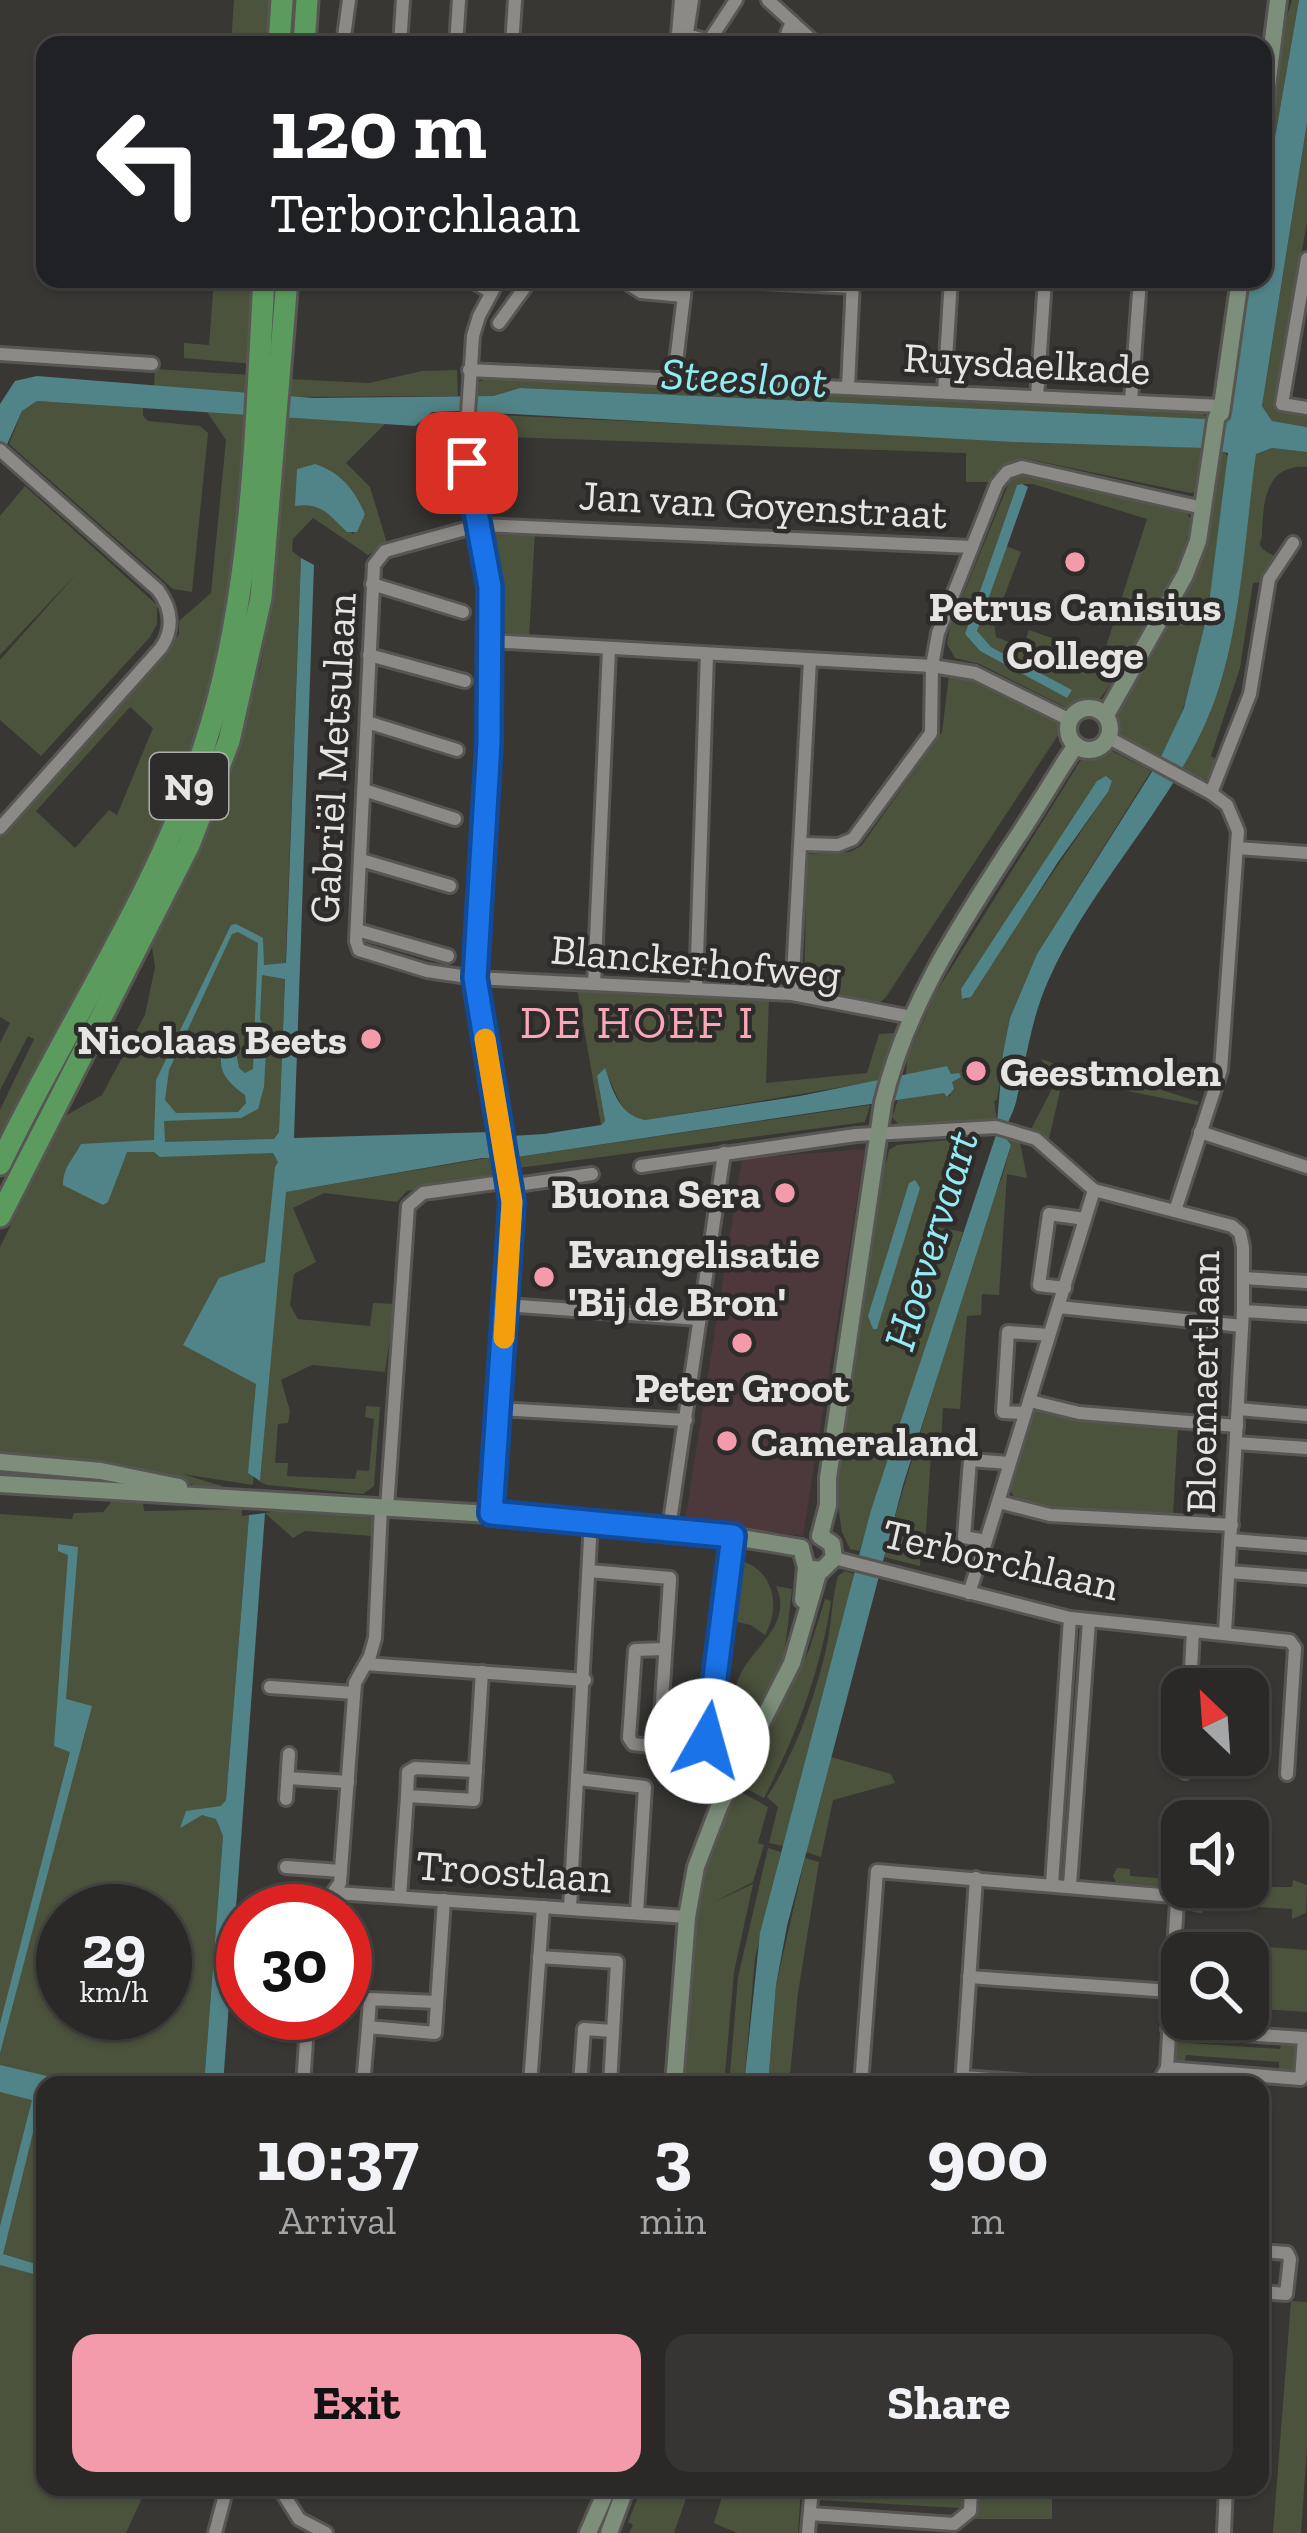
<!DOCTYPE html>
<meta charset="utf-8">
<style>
:root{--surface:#2a2927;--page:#363533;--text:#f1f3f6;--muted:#a5a6a7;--line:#464544;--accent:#f39aab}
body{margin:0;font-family:"Zilla Slab",serif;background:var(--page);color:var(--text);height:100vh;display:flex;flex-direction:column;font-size:45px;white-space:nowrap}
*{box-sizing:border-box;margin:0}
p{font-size:39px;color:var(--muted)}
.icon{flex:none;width:66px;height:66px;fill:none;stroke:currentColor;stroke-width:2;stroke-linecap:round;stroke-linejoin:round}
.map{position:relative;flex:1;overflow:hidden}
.side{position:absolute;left:36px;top:2076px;width:1233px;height:420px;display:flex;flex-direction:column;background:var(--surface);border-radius:24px;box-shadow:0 3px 9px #0004,0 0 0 3px var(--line)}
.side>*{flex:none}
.hud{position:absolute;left:36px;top:36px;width:1236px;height:252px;border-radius:24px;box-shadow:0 3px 9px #0004,0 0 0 3px var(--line);background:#202124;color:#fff;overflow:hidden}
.needle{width:78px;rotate:335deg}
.tools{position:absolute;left:1161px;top:1668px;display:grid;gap:24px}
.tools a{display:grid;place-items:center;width:108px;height:108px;border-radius:24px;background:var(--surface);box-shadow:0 3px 9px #0004,0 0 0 3px var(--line);font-size:60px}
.speed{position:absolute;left:36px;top:1884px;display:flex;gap:24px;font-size:60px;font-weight:700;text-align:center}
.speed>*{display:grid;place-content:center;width:156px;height:156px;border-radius:50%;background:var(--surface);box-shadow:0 3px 9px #0004,0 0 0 3px var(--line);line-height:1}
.speed small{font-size:30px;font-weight:400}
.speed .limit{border:18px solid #d22;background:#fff;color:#111}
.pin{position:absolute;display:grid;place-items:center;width:102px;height:102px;color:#fff;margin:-51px;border-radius:24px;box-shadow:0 6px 18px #0006}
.me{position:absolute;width:132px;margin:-66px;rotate:7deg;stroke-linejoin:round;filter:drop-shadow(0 0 9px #0008)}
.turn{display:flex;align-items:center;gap:42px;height:252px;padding:0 36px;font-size:54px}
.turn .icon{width:156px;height:156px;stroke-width:2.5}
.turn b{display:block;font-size:84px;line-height:102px}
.eta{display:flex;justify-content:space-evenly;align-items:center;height:204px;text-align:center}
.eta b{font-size:72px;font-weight:800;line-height:84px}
.cta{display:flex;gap:24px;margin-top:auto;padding:24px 36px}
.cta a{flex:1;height:138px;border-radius:24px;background:var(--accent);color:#111;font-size:48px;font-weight:800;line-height:138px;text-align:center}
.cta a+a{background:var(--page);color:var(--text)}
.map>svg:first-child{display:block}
.commercial{fill:#4d383c}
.green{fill:#4b533c;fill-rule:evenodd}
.water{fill:#518488;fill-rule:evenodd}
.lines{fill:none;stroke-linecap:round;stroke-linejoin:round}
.street-casing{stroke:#585653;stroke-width:18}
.secondary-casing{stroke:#585653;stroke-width:22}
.highway-casing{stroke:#585653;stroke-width:27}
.street{stroke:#8c8a86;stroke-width:12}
.secondary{stroke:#7d8f7a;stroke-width:16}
.highway{stroke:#5b9c5e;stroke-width:21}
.route-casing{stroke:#114b97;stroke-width:30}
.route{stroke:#1a73e8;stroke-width:21}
.slow{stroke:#f59e0b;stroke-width:21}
.poi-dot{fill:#f39aab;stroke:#2e2c2a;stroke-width:4.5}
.labels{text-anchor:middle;stroke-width:9;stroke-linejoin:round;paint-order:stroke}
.shield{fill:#2e2c2a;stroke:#b0aeac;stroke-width:3}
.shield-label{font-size:39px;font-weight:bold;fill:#e7e5e4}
.street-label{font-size:42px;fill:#e7e5e4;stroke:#2e2c2a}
.poi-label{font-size:42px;font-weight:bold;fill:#e7e5e4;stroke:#2e2c2a;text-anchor:start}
.water-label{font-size:45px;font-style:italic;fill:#93ebf3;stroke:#2e2c2a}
.neighbourhood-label{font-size:45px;letter-spacing:3px;fill:#faa7b7;stroke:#2e2c2a}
</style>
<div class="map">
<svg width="1307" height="2533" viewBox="0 0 1307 2533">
<rect width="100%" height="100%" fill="#383734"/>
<polygon class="commercial" points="865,1149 803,1536 685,1521 742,1159"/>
<g class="green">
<polygon points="234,0 276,0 273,45 231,45"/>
<path d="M1292,0H1299L1263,206C1263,139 1271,64 1292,0Z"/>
<polygon points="1307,123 1307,222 1276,397 1276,406 1284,412 1307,416 1307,427 1272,421 1262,406"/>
<polygon points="214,279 258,279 253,364 184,358 184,343 209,345"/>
<polygon points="155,369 251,375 250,394 154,386"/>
<polygon points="457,370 458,396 287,397 289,379 369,383 422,371"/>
<polygon points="490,376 1202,409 1206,419 520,388 493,396 478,396 479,382"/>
<polygon points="37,401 143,408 143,416 148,421 200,426 208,433 192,592 173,589 9,444 22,411"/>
<path d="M207,412L248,414C242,523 235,636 199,740C151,882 69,1013 0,1144V1110L34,1039L28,1036L0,1090V1043L10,1023L0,1017V836L163,654L179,634V621L211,593L226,440ZM130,707L153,728L117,815L109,810L75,848L36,811Z"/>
<polygon points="478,414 1202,448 1196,492 1190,493 1024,458 994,472 989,482 966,482 966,453 479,436"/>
<path d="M286,417L385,424L346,463L370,487L387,543L368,555L313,518L293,539L292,551L301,558L279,1132L274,1139L278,1162L268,1235L253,1485L182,1474L222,1486V1490L207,1488L106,1463L0,1454V1247L65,1116L102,1095L145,1015L155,967L152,947L201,848L260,667L269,620L272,558L278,534ZM315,464C340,475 355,489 365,514L353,534L329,512L311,503L297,469Z"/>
<path d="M1272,448L1307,452V467C1265,464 1263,503 1262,535C1262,539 1259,542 1260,545C1262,550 1270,554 1275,556L1265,582L1253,583L1240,668L1211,756L1219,761L1208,779H1196L1181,770L1210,713L1228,651L1256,454Z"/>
<path d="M1221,450L1229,457C1215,558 1211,668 1160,759L1121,738L1118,713L1176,607L1200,548Z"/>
<path d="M1021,471L1183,508L1192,521C1174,587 1140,645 1099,700L1081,703L1071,710L980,664L955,658L947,644L950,627L1010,480ZM1022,484H1033L1147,519L1103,656L1029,630L1023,647L996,637L994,623L1021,552L1006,546L977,626L978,634L991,647L1071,690L1067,698L980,651L965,634L1017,485Z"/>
<polygon points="25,486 157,605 157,624 150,637 41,756 0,720 0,660 78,572 0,655 0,516"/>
<polygon points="493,531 535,532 529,638 508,635 499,626 496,579 487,538"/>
<polygon points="956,672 978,677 1064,726 886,997 879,1003 804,989 807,854 850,852 861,846 942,732 949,675"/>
<path d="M1110,750L1151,771L1037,954L1010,1018L997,1100L994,1101L997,1120L900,1126L892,1117L898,1100L945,1092L947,1097L950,1096L952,1082L947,1066L906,1075L907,1058L935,994L1084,755L1095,756ZM1101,778L1108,792L965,1001L962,989Z"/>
<path d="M577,989L769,998L766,1083L867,1073L879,1034L894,1033L878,1081L646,1120C619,1115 619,1097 608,1077L597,1076L605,1121L601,1125Z"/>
<polygon points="1042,1059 1086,1077 1159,1089 1199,1102 1197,1105 1063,1078 1049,1139 1030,1131 1052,1089"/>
<polygon points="870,1105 865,1122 518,1168 517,1157"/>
<polygon points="1004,1136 1020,1142 1027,1178 1007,1174 999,1295 982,1294 981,1315 967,1316 960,1409 943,1408 941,1442 932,1442 925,1544 921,1545 920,1566 884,1557 890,1532 897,1530 892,1526 984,1222 1002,1177 1011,1145"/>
<polygon points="957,1139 932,1226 963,1232 860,1551 850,1549 842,1532 834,1480 881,1162 886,1163 889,1150 897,1145"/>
<polygon points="493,1157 492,1174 407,1191 397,1202 324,1193 293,1208 316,1262 294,1274 290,1305 298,1319 370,1326 373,1303 395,1304 385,1372 312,1365 281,1380 290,1411 288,1423 278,1424 275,1463 288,1463 287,1476 355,1479 357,1470 369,1471 374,1419 365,1417 366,1406 380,1407 374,1486 363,1494 267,1485 260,1482 285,1192"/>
<polygon points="1036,1409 1048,1409 1085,1422 1178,1427 1173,1515 1047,1509 1014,1497 1008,1487 1031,1412"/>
<path d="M113,1500L143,1503L144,1511L242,1509V1516L249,1515L226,1800L217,1822L223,1836L204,2085H45V2487H147L126,2533H0V1514L72,1519L74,1513L103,1512ZM63,1911H165V2013H63Z"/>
<polygon points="282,1510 372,1518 372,1536 305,1531 293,1538 265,1513"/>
<path d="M736,1560C773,1566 782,1606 765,1635L751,1625L728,1620Z"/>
<path d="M845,1571L854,1574L848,1599L783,1846L769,1843L778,1807L767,1797C796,1752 817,1693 828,1640C832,1619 832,1597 838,1576Z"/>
<path d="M776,1586L792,1589L783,1667L737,1758L720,1750C727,1737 735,1720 736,1705C736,1691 732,1700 736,1686C745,1649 795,1629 776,1586Z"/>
<path d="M825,1599L831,1601C821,1670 796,1736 764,1798L743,1787L762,1750L767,1747L766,1734L809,1650Z"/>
<polygon points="831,1757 891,1774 895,1783 833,1800 821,1857 806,1852"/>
<polygon points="734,1788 768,1807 758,1843 764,1845 753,1882 712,1903 753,1884 734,1972 724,2085 678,2085 691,1915 703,1860"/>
<polygon points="768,1848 781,1852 755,1958 744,2085 729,2085 738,1977"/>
<polygon points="805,1858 819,1862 798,1993 789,2085 768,2085 776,1985"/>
<path d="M1117,1868L1130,1869V1876L1182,1880V1887H1292L1293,1880L1307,1885L1306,1913L1292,1919V1909L1204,1904L1202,1913C1181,1912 1186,1901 1177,1887L1116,1882L1113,1876Z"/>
<polygon points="1181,1941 1307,1950 1307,2012 1248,2008 1248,1953 1182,1953 1182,2003 1177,2002"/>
<polygon points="1179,2034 1187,2034 1187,2043 1280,2049 1282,2041 1298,2045 1297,2070 1279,2073 1279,2062 1186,2055 1184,2066 1179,2066 1172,2053"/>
<polygon points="1291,2301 1307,2302 1307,2447 1301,2533 1273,2533"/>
<polygon points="642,2487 690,2487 674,2533 629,2533 633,2525 628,2522"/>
<polygon points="725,2487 801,2487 798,2533 737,2533 714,2523"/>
<polygon points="819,2487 968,2487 961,2508 817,2500"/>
<polygon points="987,2492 1052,2494 1052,2519 974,2519 977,2500"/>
</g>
<g class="water">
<path d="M1299,0H1307V123L1262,406L1272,421L1307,427V452L1272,448L1256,454C1244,539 1241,644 1206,722C1165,814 1090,887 1049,979C1031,1018 1026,1061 1016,1102C1013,1115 1006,1122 1004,1136L1011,1145L903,1485L787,1926L776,1985L768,2085H744L760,1933L871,1510L996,1135L1003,1054L1010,1018L1037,954L1160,759L1184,708L1208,612L1228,453L1203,448L1014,442L458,411L432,412L415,426L37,401L22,411L0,460V404L15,381L37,376L313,398L493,396L520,388L1230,420L1250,279H1263V206Z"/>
<path d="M315,464C340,472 355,490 365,514L357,532H347C329,515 322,502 295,506L297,469Z"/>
<polygon points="1022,484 1028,487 977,631 991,647 1072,690 1067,698 980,651 965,634 1017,485"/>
<path d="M301,558L314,565L294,1138L489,1132L511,1136L544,1134L601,1125L605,1121L597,1076L605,1068C613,1091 619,1115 645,1120L800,1096L947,1066L951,1074L959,1073L961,1077L952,1082L954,1089L947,1097L944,1093L517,1157L482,1158L286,1192L260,1481L248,1473L256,1384L183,1345L219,1278L265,1262L275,1167L278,1162L273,1153L160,1157L154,1152H127L108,1202L103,1205L63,1185C63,1167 74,1158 81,1144L154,1140L156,1080L231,925L236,924L263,938L264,965L286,963ZM238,932L258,943L253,1069L245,1073L239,1068L234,1041L225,1043C215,1069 224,1079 245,1095L246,1103L238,1112L176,1113L165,1100L169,1070L232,934ZM262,975L285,979L279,1132L274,1139L165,1142L164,1121L241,1118L258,1109L264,1087L267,1033L260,1019Z"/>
<polygon points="1106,776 1112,781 1108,792 1058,862 971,997 962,999 961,989 1097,781"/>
<polygon points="915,1180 920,1188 877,1329 873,1329 868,1316 909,1183"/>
<polygon points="265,1513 223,2085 204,2085 223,1836 216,1819 202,1815 180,1828 186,1811 221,1806 226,1800 249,1515"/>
<polygon points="58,1544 78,1547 66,1699 92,1706 0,2053 0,2024 70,1752 54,1746 68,1555 58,1551"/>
<polygon points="0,2065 47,2076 3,2254 45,2267 45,2277 0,2265 0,2226 32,2100 0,2092"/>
</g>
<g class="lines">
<defs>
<g id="street">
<polyline points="349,0 343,44 357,45"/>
<polyline points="768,0 817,45"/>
<polyline points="792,22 787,34 799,45"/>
<polyline points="679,33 709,41 736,0"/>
<polyline points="400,45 403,0"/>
<polyline points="456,45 459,0"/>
<polyline points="512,45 515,0"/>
<polyline points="677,45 681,0"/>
<polyline points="685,45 692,0"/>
<polyline points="1307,259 1282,404 1307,408"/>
<polyline points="469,279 491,292"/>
<polyline points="621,279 641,292 683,296"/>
<polyline points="709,279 852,287"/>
<polyline points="499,323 531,279"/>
<polyline points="0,354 152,364"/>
<polyline points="469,370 1221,406"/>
<polyline points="674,379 686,279"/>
<polyline points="848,387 853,280"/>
<polyline points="944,392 951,279"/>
<polyline points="1037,397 1045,279"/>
<polyline points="1131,401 1140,279"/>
<path d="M0,450L158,590C172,609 174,629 161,648L0,828"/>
<polyline points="372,584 463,612"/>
<polyline points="490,641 932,666 975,673 1070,720"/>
<polyline points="369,655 465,681"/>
<polyline points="367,722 457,750"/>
<polyline points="1109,738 1211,793 1227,805 1238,831 1221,1070 1175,1211"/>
<polyline points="364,790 455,819"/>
<polyline points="1211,793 1250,694 1269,579 1293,543"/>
<polyline points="803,844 838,845 853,839 931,733 932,666 938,633 997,484 1007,472 1022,467 1203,508"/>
<polyline points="1237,848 1307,853"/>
<polyline points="361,860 450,886"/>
<polyline points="357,930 448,956"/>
<polyline points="594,984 609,649"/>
<polyline points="696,988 707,654"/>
<polyline points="792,994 810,660"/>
<polyline points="911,1017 792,994 475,978 427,971 359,950 356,941 374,565 385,551 480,525 972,547"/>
<polyline points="1200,1132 1307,1167"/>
<polyline points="641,1166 856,1135 996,1127 1036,1139 1094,1190 1232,1226 1240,1233 1243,1247 1243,1311 1225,1633"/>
<polyline points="510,1186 592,1174"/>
<polyline points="1243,1278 1307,1282"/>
<polyline points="1065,1288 1039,1285 1049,1214 1085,1219"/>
<polyline points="506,1305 699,1319"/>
<polyline points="1059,1307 1242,1326"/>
<polyline points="1243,1311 1307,1315"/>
<polyline points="1030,1401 1079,1413 1237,1426"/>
<polyline points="499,1409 686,1420"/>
<polyline points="1239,1409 1307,1415"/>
<polyline points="1025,1413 1003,1412 1008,1332 1049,1335"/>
<polyline points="1236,1443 1307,1448"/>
<polyline points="999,1502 1050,1515 1232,1525"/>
<polyline points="387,1508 408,1206 423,1193 509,1181"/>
<polyline points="491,1513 511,1201 475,978 489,743 490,587 466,444 473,336 479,316 499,279"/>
<polyline points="669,1528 724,1153"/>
<polyline points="1231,1540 1307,1546"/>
<polyline points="986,1541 1094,1190"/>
<polyline points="834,1558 1070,1618 1290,1641 1295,1648 1287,1774"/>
<polyline points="589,1571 670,1578 670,1580 659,1747 633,1744 629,1738 635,1650 665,1649"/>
<polyline points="1229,1572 1307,1578"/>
<polyline points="969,1593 986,1541 964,1537 970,1460 1009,1463"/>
<polyline points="366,1664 585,1680"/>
<polyline points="270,1687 354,1693"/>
<polyline points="1190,1689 1193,1631"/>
<polyline points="659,1747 696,1750 706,1746 733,1536"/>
<polyline points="1185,1772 1186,1755"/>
<polyline points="288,1778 348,1782"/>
<polyline points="579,1779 645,1787 637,1913"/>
<polyline points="407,1796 408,1772 415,1768 476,1771"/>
<polyline points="286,1799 289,1754"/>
<polyline points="286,1867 341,1871"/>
<polyline points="1052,1884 1070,1618"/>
<polyline points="1070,1885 1089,1621"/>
<polyline points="336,1893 687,1917"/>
<polyline points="400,1897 407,1796 474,1800 482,1672"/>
<polyline points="570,1908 591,1521"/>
<polyline points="320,1911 340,1883 355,1683 370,1656 375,1638 381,1507"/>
<polyline points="539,1957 617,1962 610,2085"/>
<polyline points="969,1977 1171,1991"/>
<polyline points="368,2027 370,1999 436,2002"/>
<polyline points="1167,2068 1301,2079 1304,2038 1168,2029"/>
<polyline points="962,2077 1072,2085"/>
<polyline points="303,2085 308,2013"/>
<polyline points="363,2085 368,2027 435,2033 444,1900"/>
<polyline points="530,2085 543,1907"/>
<polyline points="580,2085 584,2029 613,2031"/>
<polyline points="861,2085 877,1871 1173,1896 1177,1901 1167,2068 1157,2085"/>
<polyline points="962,2085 976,1878"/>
<polyline points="1260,2251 1287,2253 1290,2259 1286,2294 1260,2292"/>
<polyline points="279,2487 299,2519 326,2533"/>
<polyline points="475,2487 479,2490"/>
<polyline points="1034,2487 1045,2487"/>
<polyline points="810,2514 954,2524 970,2511 971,2490 976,2487"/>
<polyline points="215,2533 227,2487"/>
<polyline points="808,2533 812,2487"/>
<polyline points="1224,2533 1226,2487"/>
</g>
<g id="secondary">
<polyline points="1263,119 1278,0"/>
<polyline points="1221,413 1240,279"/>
<circle cx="1089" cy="729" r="21"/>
<polyline points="1106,715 1185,575 1198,541 1216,420 1221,406"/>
<polyline points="0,1462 101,1471 179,1487"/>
<polyline points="0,1484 554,1518 706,1532 801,1548"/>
<path d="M820,1536L828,1505V1478L883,1103C906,1005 962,922 1016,839C1037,808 1055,776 1076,745"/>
<polyline points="801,1548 806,1567 803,1600"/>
<polyline points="811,1569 822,1570 834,1558 832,1544 820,1536"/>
<polyline points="674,2085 687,1917 696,1867 719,1807 792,1663 819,1570"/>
<polyline points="588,2533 608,2487"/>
<polyline points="609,2533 626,2487"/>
</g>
<g id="highway">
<polyline points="279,45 282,0"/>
<polyline points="304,45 307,0"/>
<path d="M0,1164C66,1025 157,894 204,747C253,597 255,435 264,279"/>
<polyline points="0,1216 189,845 229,741 261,598 287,279"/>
</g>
</defs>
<use href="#street" class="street-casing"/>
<use href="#secondary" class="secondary-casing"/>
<use href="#highway" class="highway-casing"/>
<use href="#street" class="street"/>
<use href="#secondary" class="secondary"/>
<use href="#highway" class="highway"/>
</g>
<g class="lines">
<defs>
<polyline id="route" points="467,463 490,587 489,743 475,978 512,1202 491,1513 733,1536 707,1741"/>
</defs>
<use href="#route" class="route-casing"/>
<use href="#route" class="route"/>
<polyline class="slow" points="485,1039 512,1202 504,1338"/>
</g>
<g class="poi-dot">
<circle cx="1075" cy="562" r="12"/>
<circle cx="371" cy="1039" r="12"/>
<circle cx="976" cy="1071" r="12"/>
<circle cx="785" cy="1193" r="12"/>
<circle cx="544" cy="1277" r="12"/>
<circle cx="742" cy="1343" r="12"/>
<circle cx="727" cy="1441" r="12"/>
</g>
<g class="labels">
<rect class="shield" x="150" y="753" width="78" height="66" rx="9"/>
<g class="shield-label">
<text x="189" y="800">N9</text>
</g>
<g class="street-label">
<text transform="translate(1027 363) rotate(3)" y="15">Ruysdaelkade</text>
<text transform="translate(763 504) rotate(3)" y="15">Jan van Goyenstraat</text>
<text transform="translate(332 758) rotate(-87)" y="15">Gabriël Metsulaan</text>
<text transform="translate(696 961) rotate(5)" y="15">Blanckerhofweg</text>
<text transform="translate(1202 1382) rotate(-89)" y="15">Bloemaertlaan</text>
<text transform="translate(1001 1559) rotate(13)" y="15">Terborchlaan</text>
<text transform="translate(514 1871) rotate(4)" y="15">Troostlaan</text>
</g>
<g class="poi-label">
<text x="1075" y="621" text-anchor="middle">Petrus Canisius<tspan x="1075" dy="48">College</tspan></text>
<text x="347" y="1054" text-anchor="end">Nicolaas Beets</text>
<text x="1000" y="1086">Geestmolen</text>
<text x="761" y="1208" text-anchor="end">Buona Sera</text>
<text x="568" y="1268">Evangelisatie<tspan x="568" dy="48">'Bij de Bron'</tspan></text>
<text x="742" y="1402" text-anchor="middle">Peter Groot</text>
<text x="751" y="1456">Cameraland</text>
</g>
<g class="water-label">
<text transform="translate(744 377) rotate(3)" y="16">Steesloot</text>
<text transform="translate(930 1240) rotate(-73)" y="16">Hoevervaart</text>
</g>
<g class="neighbourhood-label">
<text x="638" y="1038">DE HOEF I</text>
</g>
</g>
</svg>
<div class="tools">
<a><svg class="needle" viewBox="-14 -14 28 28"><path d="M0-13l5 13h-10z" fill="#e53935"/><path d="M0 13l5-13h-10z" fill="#a5a6a7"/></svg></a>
<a><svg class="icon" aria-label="sound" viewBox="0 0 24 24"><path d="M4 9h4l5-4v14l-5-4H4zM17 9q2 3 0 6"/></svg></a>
<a><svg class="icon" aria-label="search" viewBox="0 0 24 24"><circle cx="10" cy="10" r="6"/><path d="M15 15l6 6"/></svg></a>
</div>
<div class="speed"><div>29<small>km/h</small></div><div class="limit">30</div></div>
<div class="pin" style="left:467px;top:463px;background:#d93025"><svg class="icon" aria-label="arrive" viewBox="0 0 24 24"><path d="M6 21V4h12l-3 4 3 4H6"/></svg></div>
<svg class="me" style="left:707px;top:1741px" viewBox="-20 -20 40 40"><circle r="19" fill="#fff"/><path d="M0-13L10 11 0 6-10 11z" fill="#1a73e8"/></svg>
<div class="hud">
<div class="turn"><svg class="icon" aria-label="left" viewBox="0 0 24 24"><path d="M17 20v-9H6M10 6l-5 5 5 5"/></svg><div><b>120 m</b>Terborchlaan</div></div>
</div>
<section class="side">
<div class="eta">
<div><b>10:37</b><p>Arrival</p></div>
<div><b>3</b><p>min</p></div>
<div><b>900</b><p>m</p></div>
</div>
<div class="cta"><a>Exit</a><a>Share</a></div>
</section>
</div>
